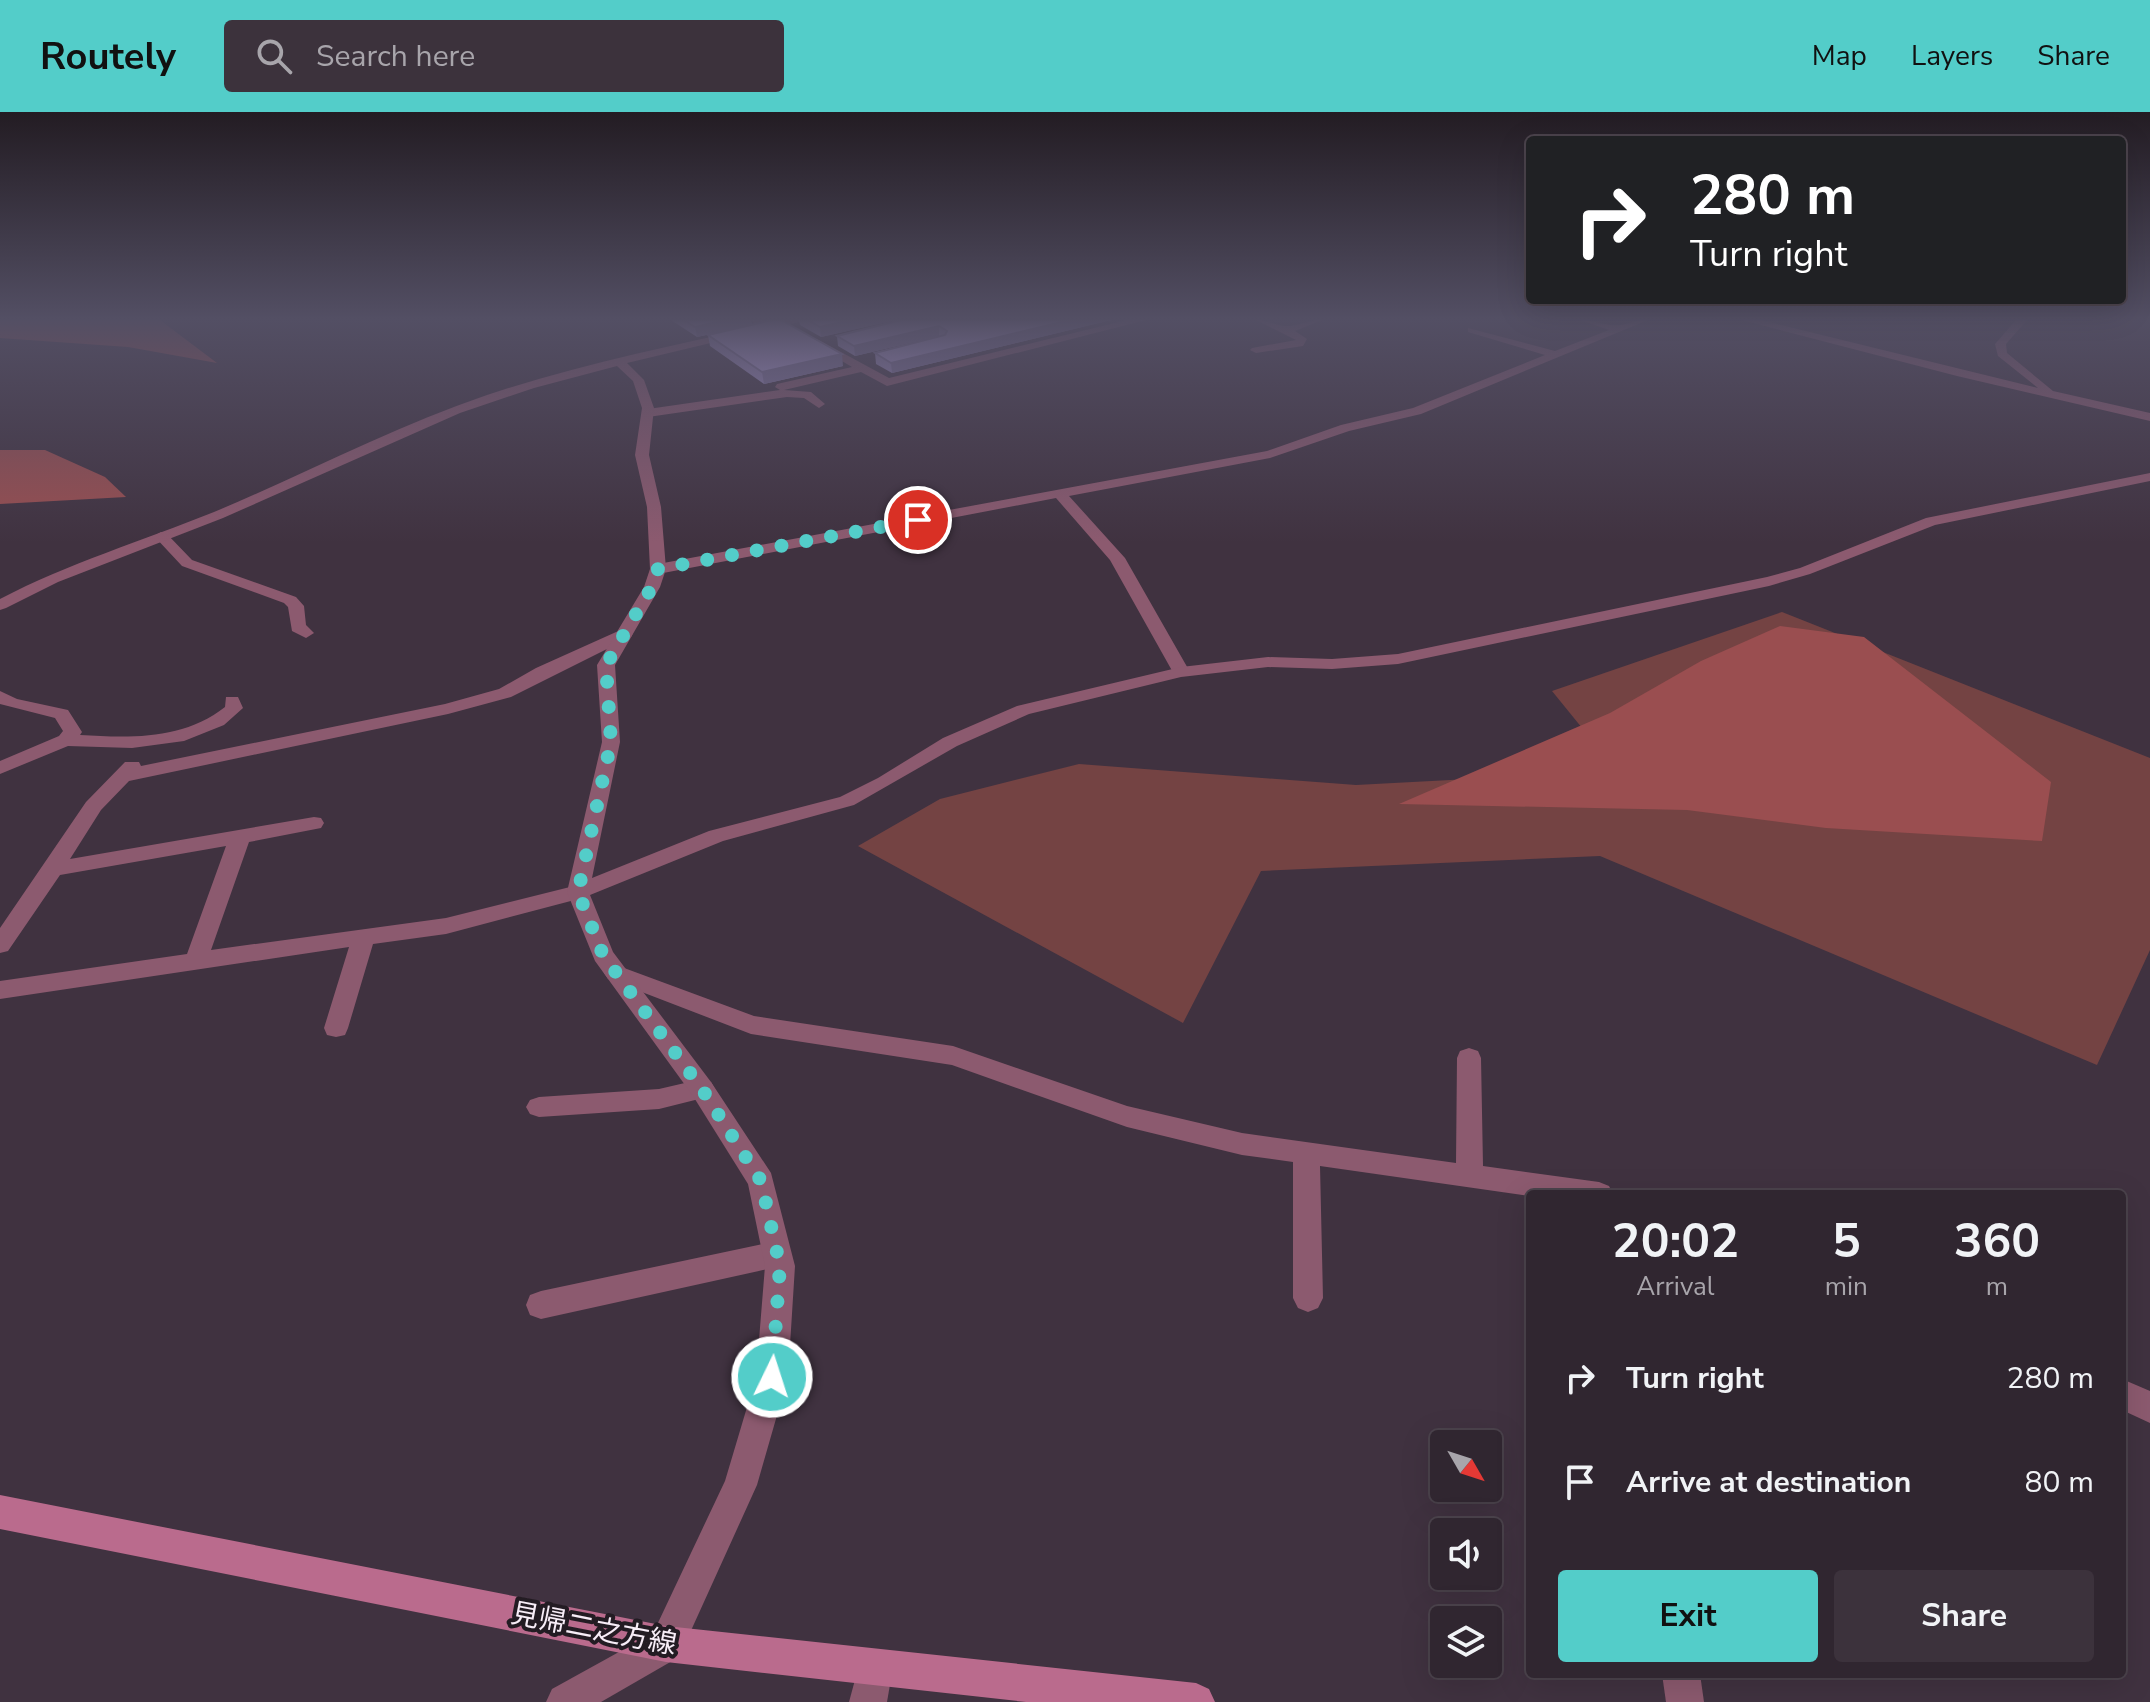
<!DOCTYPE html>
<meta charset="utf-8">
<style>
:root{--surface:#302630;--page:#3c323c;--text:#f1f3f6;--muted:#a8a5ab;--line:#4b434c;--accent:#53cdc9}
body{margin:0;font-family:"Nunito Sans","Noto Sans JP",sans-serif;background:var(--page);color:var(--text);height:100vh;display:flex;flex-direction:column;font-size:30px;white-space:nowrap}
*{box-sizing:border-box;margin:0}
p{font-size:26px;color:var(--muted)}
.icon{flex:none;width:44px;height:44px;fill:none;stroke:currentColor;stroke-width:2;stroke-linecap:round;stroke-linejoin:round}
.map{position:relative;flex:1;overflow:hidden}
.details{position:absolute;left:1526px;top:1078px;width:600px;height:488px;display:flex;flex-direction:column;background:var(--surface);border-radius:8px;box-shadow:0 8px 32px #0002,0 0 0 2px var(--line)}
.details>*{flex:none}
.banner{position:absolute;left:1526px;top:24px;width:600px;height:168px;border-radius:8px;box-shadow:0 8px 32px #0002,0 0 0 2px var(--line);background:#202124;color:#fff;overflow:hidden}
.needle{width:52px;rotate:129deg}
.controls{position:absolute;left:1430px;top:1318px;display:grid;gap:16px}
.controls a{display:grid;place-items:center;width:72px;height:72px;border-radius:8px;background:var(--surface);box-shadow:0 8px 32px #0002,0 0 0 2px var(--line);font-size:40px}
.pin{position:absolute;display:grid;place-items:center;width:68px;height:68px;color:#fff;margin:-34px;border:4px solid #fff;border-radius:50%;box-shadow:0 2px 8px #0007}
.me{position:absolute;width:88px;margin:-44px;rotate:4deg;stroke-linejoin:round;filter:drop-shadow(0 0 6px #0008)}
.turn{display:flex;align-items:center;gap:28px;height:168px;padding:0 32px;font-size:36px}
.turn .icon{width:104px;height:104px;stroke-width:2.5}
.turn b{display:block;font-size:56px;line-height:68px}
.eta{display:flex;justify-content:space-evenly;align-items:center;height:136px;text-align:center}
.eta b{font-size:48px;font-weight:700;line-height:56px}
.action{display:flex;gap:16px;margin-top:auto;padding:16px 32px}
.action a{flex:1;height:92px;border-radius:8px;background:var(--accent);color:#111;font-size:32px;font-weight:700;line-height:92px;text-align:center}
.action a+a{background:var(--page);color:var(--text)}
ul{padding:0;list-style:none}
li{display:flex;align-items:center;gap:24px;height:104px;padding:0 32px}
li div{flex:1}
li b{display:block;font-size:30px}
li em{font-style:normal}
header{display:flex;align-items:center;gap:48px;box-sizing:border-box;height:112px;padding:0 40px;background:var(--accent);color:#111}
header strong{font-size:38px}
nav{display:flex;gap:44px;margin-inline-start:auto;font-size:28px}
.search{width:560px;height:72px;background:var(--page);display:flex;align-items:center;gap:20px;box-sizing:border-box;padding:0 28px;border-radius:8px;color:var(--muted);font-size:30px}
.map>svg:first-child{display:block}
.green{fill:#744343}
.forest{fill:#9a4e50}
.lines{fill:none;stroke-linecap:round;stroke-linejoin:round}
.minor{fill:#8c5a6f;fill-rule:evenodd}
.tertiary{fill:#8c5a6f;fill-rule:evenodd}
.secondary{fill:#ba6b8d;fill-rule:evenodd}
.wall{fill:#af9bd8}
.shaded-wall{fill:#8e7eb0}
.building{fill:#cbb4fb;stroke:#8e7eb0;stroke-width:2}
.route{stroke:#53cdc9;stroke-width:14;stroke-dasharray:0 25.2}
.labels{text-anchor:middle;stroke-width:8;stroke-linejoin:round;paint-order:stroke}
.near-street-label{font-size:28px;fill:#f7edf7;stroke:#231c23}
</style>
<header>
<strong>Routely</strong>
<div class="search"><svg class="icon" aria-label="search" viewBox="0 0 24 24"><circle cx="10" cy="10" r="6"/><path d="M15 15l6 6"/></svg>Search here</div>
<nav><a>Map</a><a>Layers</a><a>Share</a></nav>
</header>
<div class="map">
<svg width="2150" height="1590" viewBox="0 0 2150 1590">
<rect width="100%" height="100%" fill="#403240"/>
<polygon class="green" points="1782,500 2150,646 2150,838 2097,953 1600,744 1261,759 1183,911 858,734 940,687 1079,652 1356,673 1617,659 1552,579"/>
<g class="forest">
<polygon points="0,208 160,208 217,251 128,235 0,226"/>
<polygon points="0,338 45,338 105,365 126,385 0,392"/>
<polygon points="1780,514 1864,525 2051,670 2042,729 1826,716 1687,698 1399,692 1610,601 1701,549"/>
</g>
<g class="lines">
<g class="minor">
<polygon points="751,208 763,208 770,216 761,218"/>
<polygon points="1127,208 1146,208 887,274 861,260 784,278 811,280 825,292 819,296 804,286 787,285 648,305 642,301 648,297 780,278 775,275 777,272 852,255 813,232 812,230 817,227 889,266"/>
<path d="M1256,208C1267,208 1279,215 1289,214C1300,213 1310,208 1322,208L1295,219L1307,227L1303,234L1256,241L1250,238L1252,236L1296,228Z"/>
<path d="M1580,208C1593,208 1610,215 1621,213C1631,211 1637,208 1648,208L1421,302L1349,319L1270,346L1069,384L1125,446L1190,560L1187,564H1175L1110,448L1056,386L658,462L650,457L658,452L1267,339L1341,313L1413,296L1545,243L1468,220V216L1555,239L1609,218Z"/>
<polygon points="1742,208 1761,208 2038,276 1998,244 1995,232 2016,208 2027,208 2006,232 2007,241 2053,279 2150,301 2150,309 1957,264"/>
<polygon points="161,420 166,421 192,448 296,485 304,494 306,513 314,521 306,526 292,519 288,495 284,491 182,454 154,424"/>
<polygon points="625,516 631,517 633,521 631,525 511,585 448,602 129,669 101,698 70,747 314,705 321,706 324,711 321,716 249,730 211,838 446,806 578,773 586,775 589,780 586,785 446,822 373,832 348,916 345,923 336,925 327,923 324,916 349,835 0,887 0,869 187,842 226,734 60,763 8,839 0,841 0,816 86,690 125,650 139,650 141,654 445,592 499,577 536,556"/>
<path d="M0,579L17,587L68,598L82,620L80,623C131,626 183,628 225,595L226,585H238L243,596L224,613L184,629L132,636L68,634L0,662V649L59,624L63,619L55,606L0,592Z"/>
<polygon points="616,853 754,904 953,934 1127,994 1242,1021 1456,1051 1457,946 1460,939 1469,936 1478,939 1481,946 1483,1054 1599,1070 1609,1074 1613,1082 1530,1084 1320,1054 1323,1186 1318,1196 1308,1200 1298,1196 1293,1186 1293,1050 1242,1043 1127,1015 952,953 751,922 608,867 604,861 608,855"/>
<polygon points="702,967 711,970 715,977 711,984 659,997 539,1005 530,1002 526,995 530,988 539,985 659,977"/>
<polygon points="777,1129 787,1133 791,1142 787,1151 777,1155 541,1207 530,1203 526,1193 530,1183 541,1179"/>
<polygon points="2122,1267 2150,1279 2150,1311 2122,1298"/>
<polygon points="666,1514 679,1519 684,1532 679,1545 601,1590 546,1590 552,1577"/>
<polygon points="875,1537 888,1542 893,1555 887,1590 849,1590 862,1542"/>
<polygon points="1662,1562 1700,1562 1704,1590 1666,1590"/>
</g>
<path class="tertiary" d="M787,208H807L627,251L644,268L654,296L649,343L661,395L666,457L660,475L615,553L620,630L592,766L709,719L840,685L878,666L943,626L1017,594L1181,555L1268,545L1332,547L1398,542L1767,465L1800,456L1926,406L2150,361V369L1935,413L1810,462L1769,474L1398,552L1332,557L1268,555L1181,565L1029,602L957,634L854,693L723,729L590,783L613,840L711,970L771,1061L795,1154L788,1265L757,1373L679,1545L666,1550L653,1545L648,1532L725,1369L756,1265L765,1154L748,1072L693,984L595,849L567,780L602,630L597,553L644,475L650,457L647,395L635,343L642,296L633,269L617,254L534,276L460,301L223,406L58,470L6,496L0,498V487C69,451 142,429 214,400C305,362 393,315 487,283C586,250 685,231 787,208Z"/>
<polygon class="secondary" points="0,1383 666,1514 1196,1571 1209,1577 1215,1590 1026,1590 666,1550 0,1417"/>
</g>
<g class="wall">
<polygon points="671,208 751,208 752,213 697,225"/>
<polygon points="767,208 781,208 843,254 764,272 710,234 708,223 768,209"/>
<polygon points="799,208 896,208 821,225 800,213"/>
<polygon points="901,208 1111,208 892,261 876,252 875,241 940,224 855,244 838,234 837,224"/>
</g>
<g class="shaded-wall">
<polygon points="725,208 751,208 752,213 697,225 695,215"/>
<polygon points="850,208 896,208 821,225 820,215"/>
<polygon points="1070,208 1111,208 892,261 891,251"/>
<polygon points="939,214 939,224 855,244 854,234"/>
<polygon points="842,242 843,254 764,272 762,260"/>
</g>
<g class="building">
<polygon points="684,208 725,208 695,215"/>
<polygon points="772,208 781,208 842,242 762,260 708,223"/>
<polygon points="808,208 850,208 820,215"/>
<polygon points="901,208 1070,208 891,251 875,241 945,223 947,219 939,214 854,234 837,224"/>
</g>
<linearGradient id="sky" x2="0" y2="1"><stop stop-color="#231c23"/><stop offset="0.48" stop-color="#534f64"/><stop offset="1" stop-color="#534f64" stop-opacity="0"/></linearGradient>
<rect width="2150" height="431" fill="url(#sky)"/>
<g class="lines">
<polyline class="route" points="772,1265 780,1154 761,1069 702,977 603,843 578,780 611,630 606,553 652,475 658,457 918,408"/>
</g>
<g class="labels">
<g class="near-street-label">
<text transform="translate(594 1516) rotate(11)" y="10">見帰二之方線</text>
</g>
</g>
</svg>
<div class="controls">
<a><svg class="needle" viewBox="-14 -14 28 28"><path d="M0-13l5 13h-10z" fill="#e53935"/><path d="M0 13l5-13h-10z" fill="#a8a5ab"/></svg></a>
<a><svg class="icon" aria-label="sound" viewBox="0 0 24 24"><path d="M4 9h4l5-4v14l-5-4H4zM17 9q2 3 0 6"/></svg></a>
<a><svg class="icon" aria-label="layers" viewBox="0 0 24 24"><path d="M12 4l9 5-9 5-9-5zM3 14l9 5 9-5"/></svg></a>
</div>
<div class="pin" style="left:918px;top:408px;background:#d93025"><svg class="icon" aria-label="arrive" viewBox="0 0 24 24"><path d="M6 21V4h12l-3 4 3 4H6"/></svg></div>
<svg class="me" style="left:772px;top:1265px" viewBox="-20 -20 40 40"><circle r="17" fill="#53cdc9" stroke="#fff" stroke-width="3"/><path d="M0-11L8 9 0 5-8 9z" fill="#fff"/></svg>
<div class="banner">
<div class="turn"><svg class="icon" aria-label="right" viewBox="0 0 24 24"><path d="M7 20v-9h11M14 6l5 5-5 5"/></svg><div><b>280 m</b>Turn right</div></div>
</div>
<section class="details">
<div class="eta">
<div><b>20:02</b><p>Arrival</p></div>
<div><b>5</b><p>min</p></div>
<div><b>360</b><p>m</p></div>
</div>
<ul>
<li><svg class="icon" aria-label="right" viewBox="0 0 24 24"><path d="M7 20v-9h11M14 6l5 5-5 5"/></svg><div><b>Turn right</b></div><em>280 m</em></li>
<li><svg class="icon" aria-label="arrive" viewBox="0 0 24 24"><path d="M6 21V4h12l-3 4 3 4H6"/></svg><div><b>Arrive at destination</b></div><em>80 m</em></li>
</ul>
<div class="action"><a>Exit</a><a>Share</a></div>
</section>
</div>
